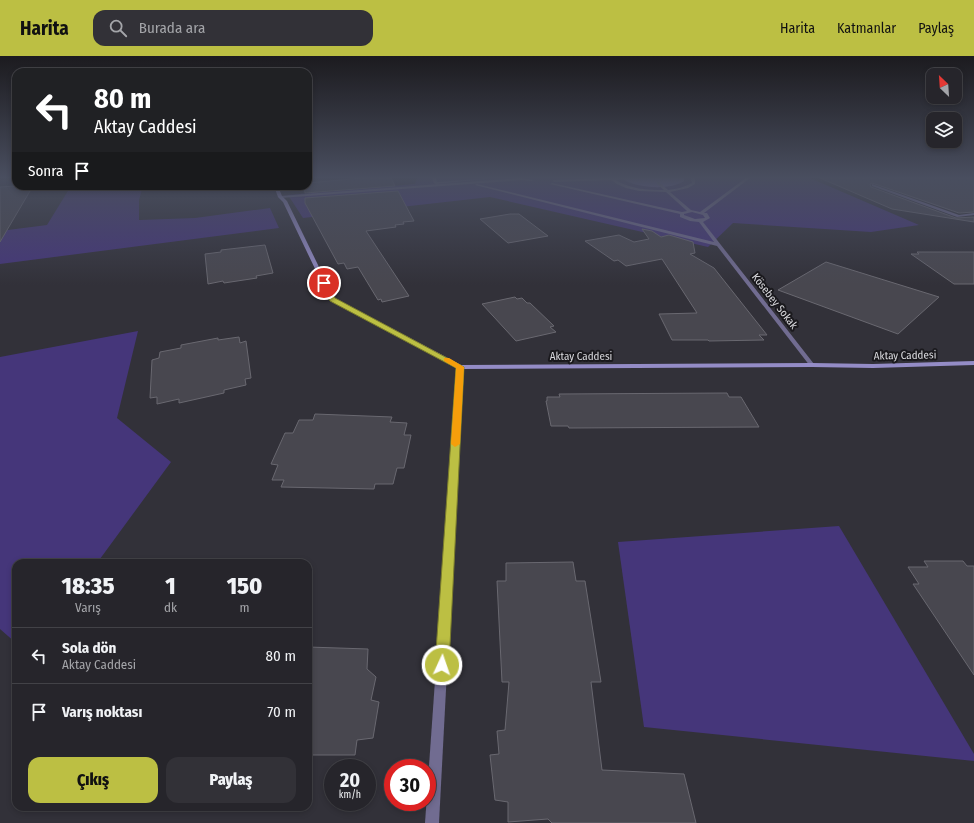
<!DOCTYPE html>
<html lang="tr">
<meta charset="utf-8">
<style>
:root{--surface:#26252b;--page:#323137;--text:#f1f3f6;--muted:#a4a5a9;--line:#424247;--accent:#bcbf43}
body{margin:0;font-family:"Fira Sans Condensed",sans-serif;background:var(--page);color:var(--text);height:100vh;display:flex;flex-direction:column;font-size:15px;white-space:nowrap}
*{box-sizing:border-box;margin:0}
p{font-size:13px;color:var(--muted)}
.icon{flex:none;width:22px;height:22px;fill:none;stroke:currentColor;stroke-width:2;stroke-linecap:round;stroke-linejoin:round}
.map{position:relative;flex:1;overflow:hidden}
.panel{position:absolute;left:12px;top:503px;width:300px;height:252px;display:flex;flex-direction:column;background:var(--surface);border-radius:12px;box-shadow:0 2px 6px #0003,0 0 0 1px var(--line)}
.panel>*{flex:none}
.guide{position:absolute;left:12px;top:12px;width:300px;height:122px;border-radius:12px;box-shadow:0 2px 6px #0003,0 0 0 1px var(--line);background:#202124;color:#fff;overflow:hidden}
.needle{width:26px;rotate:335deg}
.tools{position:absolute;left:926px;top:12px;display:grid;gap:8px}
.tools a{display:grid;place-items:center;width:36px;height:36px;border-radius:8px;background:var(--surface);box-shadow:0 2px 6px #0003,0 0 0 1px var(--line);font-size:20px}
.speed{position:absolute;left:324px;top:703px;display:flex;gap:8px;font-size:20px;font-weight:700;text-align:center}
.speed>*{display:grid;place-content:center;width:52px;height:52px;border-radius:50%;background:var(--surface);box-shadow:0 2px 6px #0003,0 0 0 1px var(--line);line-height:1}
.speed small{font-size:10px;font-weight:400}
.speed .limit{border:6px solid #d22;background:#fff;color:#111}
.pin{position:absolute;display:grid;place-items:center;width:34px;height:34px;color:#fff;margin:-17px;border:2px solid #fff;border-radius:50%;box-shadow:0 1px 4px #0007}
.me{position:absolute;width:44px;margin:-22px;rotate:3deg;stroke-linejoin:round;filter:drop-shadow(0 0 3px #0008)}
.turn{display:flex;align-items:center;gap:14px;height:84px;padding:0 16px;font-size:18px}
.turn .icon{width:52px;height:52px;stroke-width:2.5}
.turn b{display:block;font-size:28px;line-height:34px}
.then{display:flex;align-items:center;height:38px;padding:0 16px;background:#0003;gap:8px;font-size:15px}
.eta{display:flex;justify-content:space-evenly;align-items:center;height:68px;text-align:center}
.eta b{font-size:24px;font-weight:800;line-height:28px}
.button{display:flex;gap:8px;margin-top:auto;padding:8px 16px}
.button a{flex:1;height:46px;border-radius:12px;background:var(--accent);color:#111;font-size:16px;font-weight:800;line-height:46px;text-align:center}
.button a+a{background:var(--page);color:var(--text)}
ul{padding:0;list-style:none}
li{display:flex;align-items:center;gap:12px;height:56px;padding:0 16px;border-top:1px solid var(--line)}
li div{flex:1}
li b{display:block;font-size:15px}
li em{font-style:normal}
header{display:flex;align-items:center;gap:24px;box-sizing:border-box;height:56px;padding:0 20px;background:var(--accent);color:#111}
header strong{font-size:19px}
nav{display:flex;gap:22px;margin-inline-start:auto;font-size:14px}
.search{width:280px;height:36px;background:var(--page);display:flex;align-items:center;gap:10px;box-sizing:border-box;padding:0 14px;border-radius:12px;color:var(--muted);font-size:15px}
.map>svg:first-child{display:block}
.green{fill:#45367a}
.water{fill:#7262b5}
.building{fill:#48474f;stroke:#696870}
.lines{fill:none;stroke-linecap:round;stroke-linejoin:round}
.service{fill:#716c91;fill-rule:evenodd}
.pedestrian{fill:#716c91;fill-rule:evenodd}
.minor{fill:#716c91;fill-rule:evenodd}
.secondary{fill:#948cc6;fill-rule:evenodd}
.route{fill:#bcbf43;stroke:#7a7c2c}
.slow{fill:#f59e0b}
.labels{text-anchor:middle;stroke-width:4;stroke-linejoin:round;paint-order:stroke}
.far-street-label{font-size:11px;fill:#dbdbdf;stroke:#1a191d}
</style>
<header>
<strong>Harita</strong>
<div class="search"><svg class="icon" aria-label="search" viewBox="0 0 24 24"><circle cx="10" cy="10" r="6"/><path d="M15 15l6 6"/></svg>Burada ara</div>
<nav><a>Harita</a><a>Katmanlar</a><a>Paylaş</a></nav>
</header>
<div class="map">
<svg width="974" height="767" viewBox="0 0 974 767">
<rect width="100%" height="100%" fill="#323139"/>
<g class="green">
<polygon points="417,122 810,122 919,169 871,176 733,167 708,191 490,141 303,162 288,139 415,128"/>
<polygon points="71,130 143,130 139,144 139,164 195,162 270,152 279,172 0,208 0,175 47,169"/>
<polygon points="138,275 117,362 171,406 97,507 16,507 16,587 0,573 0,301"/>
<polygon points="839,470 974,698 974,705 644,671 618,486"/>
</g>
<path class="water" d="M621,122H684V125C670,135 634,132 621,122Z"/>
<g class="building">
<polygon points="362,122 391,122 395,130 305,137 304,130 308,130 308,127"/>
<polygon points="820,122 974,122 974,156 959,157 872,127 870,128 871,131 956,162 974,161 974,166 892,153"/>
<polygon points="16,130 33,130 0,186 0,131"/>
<polygon points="398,135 414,165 403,166 404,168 395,169 396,171 366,175 409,240 382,246 381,243 378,244 358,211 347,213 344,207 338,208 305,147 305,142"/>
<polygon points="510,158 519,158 548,180 508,187 480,163"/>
<polygon points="642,173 652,175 661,181 669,179 693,186 695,197 690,198 714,212 767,279 759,279 764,284 709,285 708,284 672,284 659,258 697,257 662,203 626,210 618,204 614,205 585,185 619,179 634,186 649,183"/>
<polygon points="265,189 273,217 256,220 257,222 224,227 223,225 208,228 205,198 221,196 221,194"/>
<polygon points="917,196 974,196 974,228 954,228 911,198 919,198"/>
<polygon points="826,206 939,241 898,278 778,234"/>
<polygon points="515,241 517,243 522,242 527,247 530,247 554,270 550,271 556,276 516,285 482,248"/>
<polygon points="239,281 240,287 246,285 251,322 245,323 246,329 224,334 224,337 179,347 179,343 157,348 157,341 150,342 152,304 159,302 160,296 181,292 181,289 218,282 218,284"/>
<polygon points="727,337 729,341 741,341 759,371 569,372 568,370 551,370 546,345 547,345 547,341 560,341 559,338"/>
<polygon points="315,358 392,361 390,366 407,367 404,379 411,379 404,412 397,412 393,428 375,428 374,433 281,431 284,424 272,424 278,409 271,408 285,377 293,377 299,364 313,364"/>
<polygon points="924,505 963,505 967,510 974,510 974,619 913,528 919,528 908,511 928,511"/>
<polygon points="573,506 576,525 585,525 601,626 591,626 602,714 684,718 696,767 552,767 548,763 508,766 508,746 495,744 490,699 499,698 497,675 505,674 509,626 502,626 497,525 506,525 506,507"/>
<polygon points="308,591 368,593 367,613 376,621 371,644 379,646 373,682 357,684 355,699 308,699"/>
</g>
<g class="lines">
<polygon class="service" points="432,122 436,122 437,126 494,122 436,128 434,127"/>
<g class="pedestrian">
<polygon points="521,122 534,124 532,125 522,124 280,142 278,141 280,140"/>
<path d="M606,122H637L635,123L616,124C629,133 648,134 664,134L657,128V126H659L668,134C677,133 684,131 692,127L691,122H695V128L688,132L670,136L691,154L700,156L746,122H750L704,157H707L710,162L703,166L814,308V310H810L717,190L475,129L477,128L714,186L699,166L690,165L680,161V158L550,128L552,127L682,156L687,155L666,136L639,135L626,132L617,128L611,124L554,126L552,125L554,124ZM692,156L703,159L705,162L695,163L684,159V158Z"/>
</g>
<g class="minor">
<polygon points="872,128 959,159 974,157 974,159 957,161 872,130"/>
<polygon points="460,309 463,311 439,767 425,767 457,311"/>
</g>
<polygon class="secondary" points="274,130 278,130 282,140 287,145 334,242 461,309 812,307 873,308 974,305 974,309 873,312 812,311 460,313 330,244 283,146 278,141"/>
</g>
<linearGradient id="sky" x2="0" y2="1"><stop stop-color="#1c1b1f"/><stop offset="0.53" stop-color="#494e5f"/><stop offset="1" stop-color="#494e5f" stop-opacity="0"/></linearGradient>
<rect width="974" height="229" fill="url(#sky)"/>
<polygon class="route" points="322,225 326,225 335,242 464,311 449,609 447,613 442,615 437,613 435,609 456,312 330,245 321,227"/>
<polygon class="slow" points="444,302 449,302 464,311 460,388 455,391 451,388 456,312 444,305"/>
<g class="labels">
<g class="far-street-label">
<text transform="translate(775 245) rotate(52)" y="4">Kösebey Sokak</text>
<text transform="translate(905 299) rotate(-1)" y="4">Aktay Caddesi</text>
<text x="581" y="304">Aktay Caddesi</text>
</g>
</g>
</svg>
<div class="tools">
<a><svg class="needle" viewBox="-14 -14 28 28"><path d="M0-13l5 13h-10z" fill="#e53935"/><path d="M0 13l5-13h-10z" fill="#a4a5a9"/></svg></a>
<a><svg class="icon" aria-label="layers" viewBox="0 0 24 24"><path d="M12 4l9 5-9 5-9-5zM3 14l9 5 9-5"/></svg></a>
</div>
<div class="speed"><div>20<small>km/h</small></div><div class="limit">30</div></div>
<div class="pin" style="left:324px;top:227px;background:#d93025"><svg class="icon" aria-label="arrive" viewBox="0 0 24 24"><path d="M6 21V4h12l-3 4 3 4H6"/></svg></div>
<svg class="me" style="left:442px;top:609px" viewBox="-20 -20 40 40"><circle r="17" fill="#bcbf43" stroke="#fff" stroke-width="3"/><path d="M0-11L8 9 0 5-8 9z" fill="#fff"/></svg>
<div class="guide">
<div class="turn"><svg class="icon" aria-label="left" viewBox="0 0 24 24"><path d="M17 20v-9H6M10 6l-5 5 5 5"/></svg><div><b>80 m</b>Aktay Caddesi</div></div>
<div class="then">Sonra<svg class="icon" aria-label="arrive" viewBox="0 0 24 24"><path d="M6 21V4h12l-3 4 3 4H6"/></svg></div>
</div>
<section class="panel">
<div class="eta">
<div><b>18:35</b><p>Varış</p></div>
<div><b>1</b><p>dk</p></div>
<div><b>150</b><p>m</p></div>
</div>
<ul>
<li><svg class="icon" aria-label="left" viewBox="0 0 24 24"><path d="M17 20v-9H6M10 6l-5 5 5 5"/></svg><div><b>Sola dön</b><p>Aktay Caddesi</p></div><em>80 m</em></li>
<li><svg class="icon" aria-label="arrive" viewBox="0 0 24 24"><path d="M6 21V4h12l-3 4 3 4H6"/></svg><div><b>Varış noktası</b></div><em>70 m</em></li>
</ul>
<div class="button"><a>Çıkış</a><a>Paylaş</a></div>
</section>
</div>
